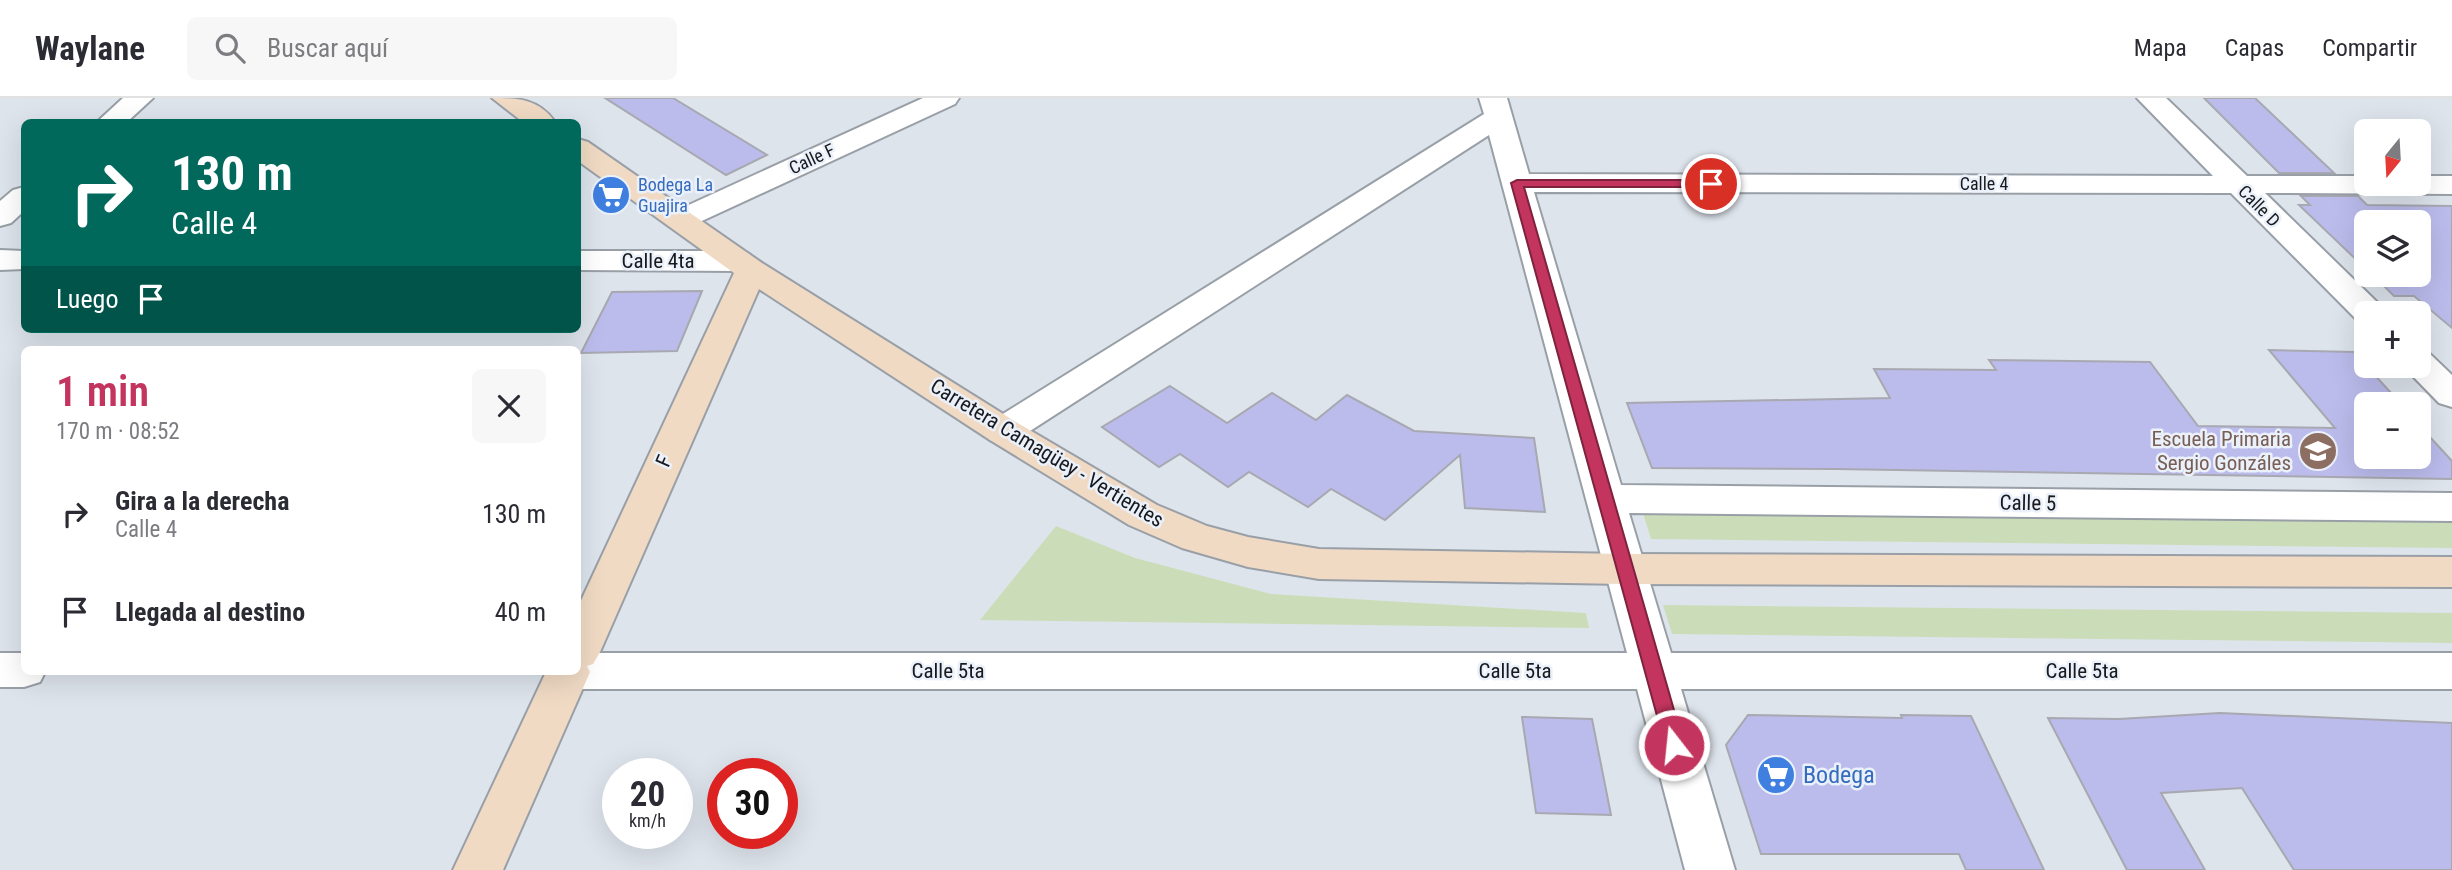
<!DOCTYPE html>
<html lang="es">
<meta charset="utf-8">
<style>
:root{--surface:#fff;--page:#f7f7f7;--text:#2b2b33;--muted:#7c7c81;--line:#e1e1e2;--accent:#c3355e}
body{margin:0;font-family:"Roboto Condensed",sans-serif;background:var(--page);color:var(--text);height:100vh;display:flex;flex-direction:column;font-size:26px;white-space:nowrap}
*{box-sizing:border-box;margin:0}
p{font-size:23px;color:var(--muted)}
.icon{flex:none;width:38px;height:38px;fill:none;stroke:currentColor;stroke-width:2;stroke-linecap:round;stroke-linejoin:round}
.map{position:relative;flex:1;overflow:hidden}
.drawer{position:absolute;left:21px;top:248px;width:560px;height:329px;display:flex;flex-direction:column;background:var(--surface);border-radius:10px;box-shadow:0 7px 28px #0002}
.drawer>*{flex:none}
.guide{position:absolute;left:21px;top:21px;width:560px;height:214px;border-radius:10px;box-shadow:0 7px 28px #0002;background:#00695c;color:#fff;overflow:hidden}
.needle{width:46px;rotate:198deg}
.controls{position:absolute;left:2354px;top:21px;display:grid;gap:14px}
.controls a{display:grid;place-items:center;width:77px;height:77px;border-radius:10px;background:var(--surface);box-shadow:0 7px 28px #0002;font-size:35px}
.speed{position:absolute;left:602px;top:660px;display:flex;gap:14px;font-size:35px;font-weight:700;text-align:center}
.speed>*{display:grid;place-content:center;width:91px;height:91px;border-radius:50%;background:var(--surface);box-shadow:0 7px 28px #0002;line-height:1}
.speed small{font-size:18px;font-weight:400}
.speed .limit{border:10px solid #d22;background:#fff;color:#111}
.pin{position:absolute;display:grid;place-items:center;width:60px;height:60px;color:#fff;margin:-30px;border:4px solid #fff;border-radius:50%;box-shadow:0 2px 7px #0007}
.me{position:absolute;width:77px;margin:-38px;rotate:344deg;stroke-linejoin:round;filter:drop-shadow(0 0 5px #0008)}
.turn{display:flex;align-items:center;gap:24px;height:147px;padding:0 35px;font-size:32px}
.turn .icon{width:91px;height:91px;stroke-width:2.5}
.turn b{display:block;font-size:49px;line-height:60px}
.then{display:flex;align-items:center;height:66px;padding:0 35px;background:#0003;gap:14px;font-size:26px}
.round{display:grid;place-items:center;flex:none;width:74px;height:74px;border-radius:10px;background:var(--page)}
.headline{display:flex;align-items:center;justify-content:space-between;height:119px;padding:0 35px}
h1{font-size:42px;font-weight:600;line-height:52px;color:var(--accent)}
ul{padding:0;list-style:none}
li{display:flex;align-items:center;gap:21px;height:98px;padding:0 35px}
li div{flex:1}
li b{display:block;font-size:26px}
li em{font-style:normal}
header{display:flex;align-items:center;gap:42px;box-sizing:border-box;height:98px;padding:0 35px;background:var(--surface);border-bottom:2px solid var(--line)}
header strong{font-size:33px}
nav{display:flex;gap:38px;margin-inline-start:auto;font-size:24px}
.search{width:490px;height:63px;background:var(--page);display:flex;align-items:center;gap:18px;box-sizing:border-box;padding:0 24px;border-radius:10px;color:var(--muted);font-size:26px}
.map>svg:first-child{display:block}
.green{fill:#cbddb8}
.building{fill:#bbbcec;stroke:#a8a8b1;stroke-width:2}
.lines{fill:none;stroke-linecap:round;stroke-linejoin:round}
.street-casing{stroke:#999fa7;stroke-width:4}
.secondary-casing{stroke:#999fa7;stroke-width:4}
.street{fill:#fff;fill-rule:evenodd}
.secondary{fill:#f0dac4;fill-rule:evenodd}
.route{fill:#c3355e;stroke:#7f223d;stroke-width:2}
.labels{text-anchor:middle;stroke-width:5;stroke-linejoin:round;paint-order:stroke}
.far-street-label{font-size:18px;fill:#17191c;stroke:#ebf1fa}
.far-shop-label{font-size:18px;fill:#366cbe;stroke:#ebf1fa;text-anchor:start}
.street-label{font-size:21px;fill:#17191c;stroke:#ebf1fa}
.education-label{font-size:21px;fill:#785e54;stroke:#ebf1fa;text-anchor:end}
.near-shop-label{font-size:24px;fill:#366cbe;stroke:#ebf1fa;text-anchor:start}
</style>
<header>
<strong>Waylane</strong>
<div class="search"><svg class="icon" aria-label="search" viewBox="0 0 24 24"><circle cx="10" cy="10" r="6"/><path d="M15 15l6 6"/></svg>Buscar aquí</div>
<nav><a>Mapa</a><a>Capas</a><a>Compartir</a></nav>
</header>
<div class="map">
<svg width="2452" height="772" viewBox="0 0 2452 772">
<rect width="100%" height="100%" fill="#dee4ec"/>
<g class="green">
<polygon points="1643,415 2452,424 2452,450 1651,441"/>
<polygon points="1056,428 1135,460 1271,496 1586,515 1589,530 980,522"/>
<polygon points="1663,507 2452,515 2452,545 1672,536"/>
</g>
<g class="building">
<polygon points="605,0 673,0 767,57 726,77"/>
<polygon points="2204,0 2255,0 2334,75 2279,75"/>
<polygon points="2301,98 2358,98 2367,107 2452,108 2452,230 2414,198 2394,198 2373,177 2418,177 2418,124 2366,124 2366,171 2299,107 2310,107"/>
<polygon points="702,193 677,253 581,255 612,194"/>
<polygon points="2269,252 2354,254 2401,306 2366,306 2366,359 2418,359 2418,326 2452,363 2452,381 1835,371 1652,370 1627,305 1890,300 1874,271 1996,272 1989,262 2150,264 2198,328 2335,330"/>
<polygon points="1170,288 1227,325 1272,295 1316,322 1347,297 1414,333 1534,340 1545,414 1465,410 1460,357 1385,422 1331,391 1308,409 1249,374 1228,389 1180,356 1159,369 1102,329"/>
<polygon points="2220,615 2452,625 2452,772 2294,772 2242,690 2161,695 2205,772 2127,772 2048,620 2119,621"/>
<polygon points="1748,617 1902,620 1901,617 1971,618 2044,772 1966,772 1959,756 1761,756 1726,647"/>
<polygon points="1522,619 1592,621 1611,717 1536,715"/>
</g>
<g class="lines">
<defs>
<g id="street">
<polygon points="123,0 153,0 127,24 97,24"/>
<polygon points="923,0 959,0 955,6 691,128 680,131 669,128 665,122 669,116"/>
<polygon points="1479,0 1507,0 1529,76 2213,78 2137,0 2166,0 2247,78 2366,78 2366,86 2418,86 2418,78 2452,78 2452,96 2265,95 2381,208 2386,215 2366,215 2366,224 2357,222 2231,95 1534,94 1621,387 2452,395 2452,423 1629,415 1671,555 2452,555 2452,591 1681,591 1735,772 1685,772 1637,591 578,591 562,585 556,574 578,574 578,555 1627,555 1489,37 1016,342 1003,345 990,342 985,333 990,324 1484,16"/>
<polygon points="24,89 24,113 11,125 0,128 0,103 13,92"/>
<polygon points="0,152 24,153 24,171 0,172"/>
<polygon points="738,153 749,156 754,163 749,170 738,173 578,172 578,153"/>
<polygon points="2418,253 2430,256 2452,277 2452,309 2439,305 2403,268 2418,268"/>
<polygon points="0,555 24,555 24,574 45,574 40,584 24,589 0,589"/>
</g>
<g id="secondary">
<path d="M492,0C518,0 539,1 555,24H523Z"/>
<polygon points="578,41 588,44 762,165 1016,324 1157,407 1207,428 1248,439 1319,451 1624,456 2452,459 2452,489 1624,486 1319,481 1248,469 1182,450 1129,427 990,342 759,191 600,554 593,566 587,568 590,574 503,772 453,772 546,574 578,574 578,509 734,175 578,63"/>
</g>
</defs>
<use href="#street" class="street-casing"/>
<use href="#secondary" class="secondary-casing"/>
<use href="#street" class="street"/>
<use href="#secondary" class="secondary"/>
</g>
<polygon class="route" points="1517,82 1711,82 1717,86 1711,89 1524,89 1684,647 1681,653 1674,655 1668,653 1665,647 1511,85"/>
<defs>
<symbol id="supermarket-disc" viewBox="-11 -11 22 22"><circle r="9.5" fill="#3f7fe0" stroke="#ebf1fa"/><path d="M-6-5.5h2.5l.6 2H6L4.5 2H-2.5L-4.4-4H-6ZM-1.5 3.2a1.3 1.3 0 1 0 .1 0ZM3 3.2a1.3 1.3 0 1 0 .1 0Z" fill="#fff"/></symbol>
<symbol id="school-disc" viewBox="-11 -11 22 22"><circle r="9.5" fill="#8d6e63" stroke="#ebf1fa"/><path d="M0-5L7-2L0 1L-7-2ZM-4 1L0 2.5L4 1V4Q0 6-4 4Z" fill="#fff"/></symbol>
</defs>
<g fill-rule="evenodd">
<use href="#supermarket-disc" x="589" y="75" width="44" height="44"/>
<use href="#school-disc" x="2296" y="331" width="44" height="44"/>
<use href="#supermarket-disc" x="1754" y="655" width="44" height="44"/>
</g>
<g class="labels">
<g class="far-street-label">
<text transform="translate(812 61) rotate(-25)" y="6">Calle F</text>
<text x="1984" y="92">Calle 4</text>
<text transform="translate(2259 108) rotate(45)" y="6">Calle D</text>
</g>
<g class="far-shop-label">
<text x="638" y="93">Bodega La<tspan x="638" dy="21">Guajira</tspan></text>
</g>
<g class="street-label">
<text x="658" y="170">Calle 4ta</text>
<text transform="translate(1047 355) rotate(31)" y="7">Carretera Camagüey - Vertientes</text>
<text transform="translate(664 363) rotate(-66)" y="7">F</text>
<text transform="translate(2028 405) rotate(1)" y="7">Calle 5</text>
<text x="948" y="580">Calle 5ta</text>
<text x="1515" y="580">Calle 5ta</text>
<text x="2082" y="580">Calle 5ta</text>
</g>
<g class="education-label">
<text x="2291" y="348">Escuela Primaria<tspan x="2291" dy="24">Sergio Gonzáles</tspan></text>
</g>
<g class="near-shop-label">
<text x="1803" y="685">Bodega</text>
</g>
</g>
</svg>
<div class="controls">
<a><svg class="needle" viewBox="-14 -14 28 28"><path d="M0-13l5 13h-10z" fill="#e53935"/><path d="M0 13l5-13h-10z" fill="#7c7c81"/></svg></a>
<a><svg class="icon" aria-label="layers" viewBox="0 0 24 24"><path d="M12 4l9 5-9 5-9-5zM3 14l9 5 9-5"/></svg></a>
<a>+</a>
<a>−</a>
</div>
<div class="speed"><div>20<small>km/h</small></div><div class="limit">30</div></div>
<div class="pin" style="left:1711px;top:86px;background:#d93025"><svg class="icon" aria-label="arrive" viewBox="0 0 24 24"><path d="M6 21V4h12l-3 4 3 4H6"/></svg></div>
<svg class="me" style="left:1674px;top:647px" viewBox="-20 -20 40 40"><circle r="17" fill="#c3355e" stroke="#fff" stroke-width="3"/><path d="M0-11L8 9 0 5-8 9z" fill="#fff"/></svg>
<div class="guide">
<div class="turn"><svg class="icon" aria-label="right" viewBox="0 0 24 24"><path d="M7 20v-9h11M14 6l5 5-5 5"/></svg><div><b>130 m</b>Calle 4</div></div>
<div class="then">Luego<svg class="icon" aria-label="arrive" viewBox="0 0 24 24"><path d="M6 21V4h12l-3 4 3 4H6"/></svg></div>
</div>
<section class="drawer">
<div class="headline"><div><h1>1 min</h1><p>170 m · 08:52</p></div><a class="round"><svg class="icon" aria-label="close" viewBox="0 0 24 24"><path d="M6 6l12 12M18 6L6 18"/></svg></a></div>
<ul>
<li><svg class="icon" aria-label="right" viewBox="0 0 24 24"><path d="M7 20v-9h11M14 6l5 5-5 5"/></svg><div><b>Gira a la derecha</b><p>Calle 4</p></div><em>130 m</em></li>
<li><svg class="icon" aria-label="arrive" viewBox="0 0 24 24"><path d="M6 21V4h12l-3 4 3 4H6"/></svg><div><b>Llegada al destino</b></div><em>40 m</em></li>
</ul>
</section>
</div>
